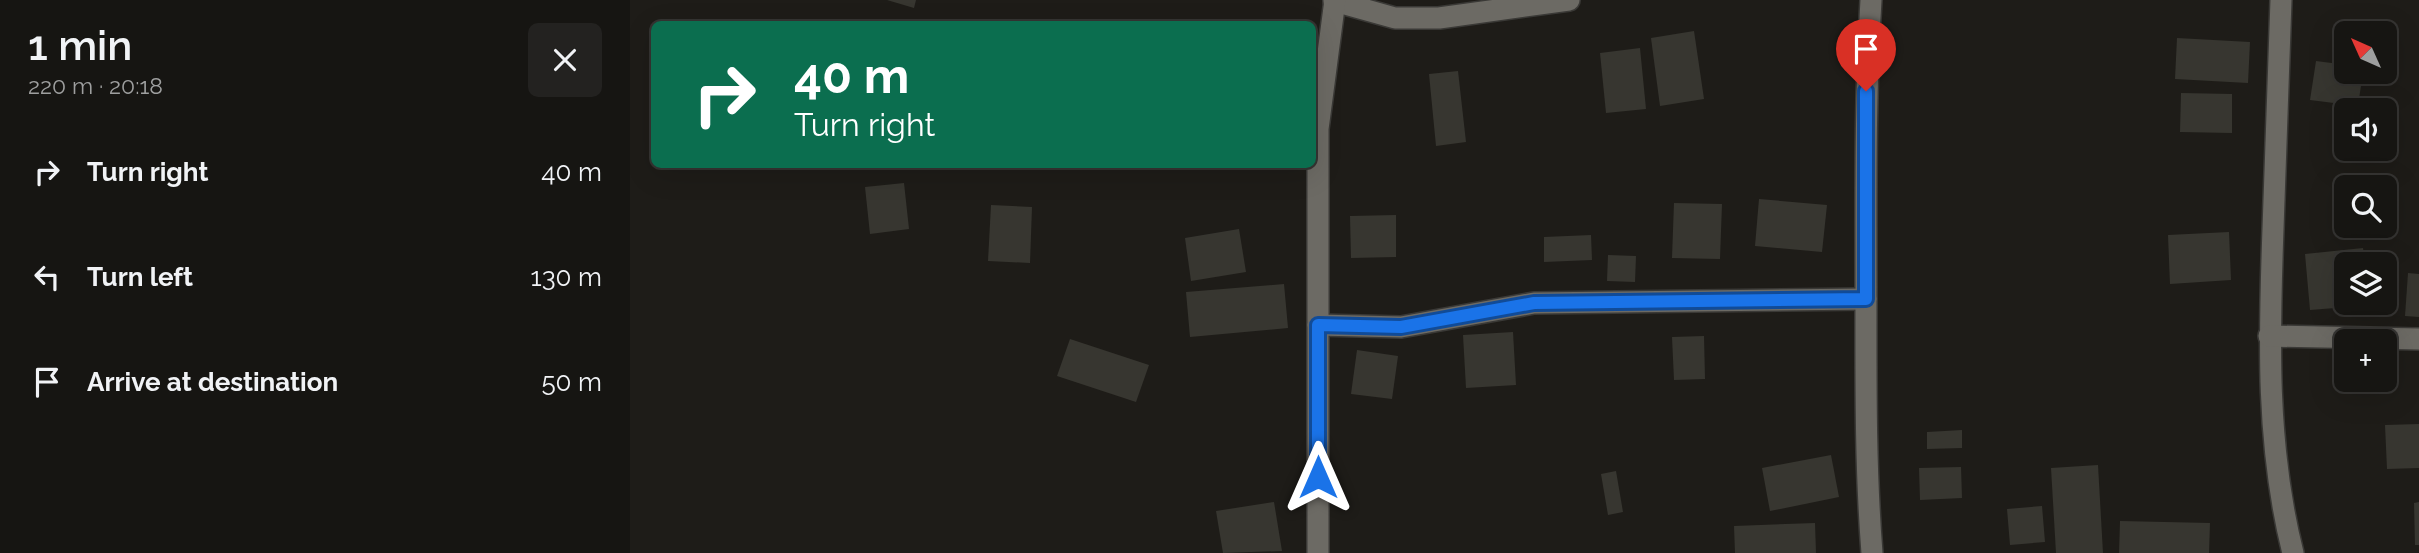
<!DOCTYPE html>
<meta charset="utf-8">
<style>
:root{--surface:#161512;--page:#232220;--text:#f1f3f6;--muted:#9e9f9f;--line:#353432}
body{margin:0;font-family:Raleway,sans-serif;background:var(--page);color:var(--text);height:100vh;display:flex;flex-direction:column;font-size:26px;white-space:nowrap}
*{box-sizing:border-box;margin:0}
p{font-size:23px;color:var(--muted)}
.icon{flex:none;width:38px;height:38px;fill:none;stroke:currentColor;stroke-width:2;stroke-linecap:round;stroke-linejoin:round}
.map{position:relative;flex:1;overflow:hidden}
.side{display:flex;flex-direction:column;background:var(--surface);width:630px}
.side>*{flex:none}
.hud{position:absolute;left:21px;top:21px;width:665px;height:147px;border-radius:10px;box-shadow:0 7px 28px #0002,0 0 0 2px var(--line);background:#0b6e4f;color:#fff;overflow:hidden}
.needle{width:46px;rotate:315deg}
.buttons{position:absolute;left:1704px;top:21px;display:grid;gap:14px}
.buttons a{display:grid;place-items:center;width:63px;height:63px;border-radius:10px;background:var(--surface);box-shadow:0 7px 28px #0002,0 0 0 2px var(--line);font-size:35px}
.pin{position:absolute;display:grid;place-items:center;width:60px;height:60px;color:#fff;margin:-72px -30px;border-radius:50% 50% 50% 0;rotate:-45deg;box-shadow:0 0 7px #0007}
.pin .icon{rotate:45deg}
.me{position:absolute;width:77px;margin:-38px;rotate:0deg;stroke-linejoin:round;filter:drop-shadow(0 0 5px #0008)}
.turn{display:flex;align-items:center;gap:24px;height:147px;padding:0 28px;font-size:32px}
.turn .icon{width:91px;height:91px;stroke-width:2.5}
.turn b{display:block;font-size:49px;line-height:60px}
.round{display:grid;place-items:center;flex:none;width:74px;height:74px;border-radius:10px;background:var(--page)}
.head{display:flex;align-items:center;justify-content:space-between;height:119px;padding:0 28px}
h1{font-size:42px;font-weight:600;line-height:52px}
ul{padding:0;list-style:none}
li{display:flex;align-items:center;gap:21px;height:105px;padding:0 28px}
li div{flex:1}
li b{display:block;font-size:26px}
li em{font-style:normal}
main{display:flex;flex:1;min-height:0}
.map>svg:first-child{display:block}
.building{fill:#373630}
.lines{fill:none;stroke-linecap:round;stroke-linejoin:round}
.minor-casing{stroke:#3a3936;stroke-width:24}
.minor{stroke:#6c6a64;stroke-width:21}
.route-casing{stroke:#114b97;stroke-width:18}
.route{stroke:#1a73e8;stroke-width:12}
</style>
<main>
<section class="side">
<div class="head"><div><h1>1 min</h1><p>220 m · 20:18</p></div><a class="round"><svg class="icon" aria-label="close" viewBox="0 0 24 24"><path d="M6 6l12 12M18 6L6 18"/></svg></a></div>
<ul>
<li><svg class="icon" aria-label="right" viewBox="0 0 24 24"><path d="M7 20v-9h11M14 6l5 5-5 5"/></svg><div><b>Turn right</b></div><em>40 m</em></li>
<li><svg class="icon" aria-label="left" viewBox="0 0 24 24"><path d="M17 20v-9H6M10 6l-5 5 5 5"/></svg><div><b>Turn left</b></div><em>130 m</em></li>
<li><svg class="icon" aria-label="arrive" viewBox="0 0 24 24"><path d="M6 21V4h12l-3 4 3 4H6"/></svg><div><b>Arrive at destination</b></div><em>50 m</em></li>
</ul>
</section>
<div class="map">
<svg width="1789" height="553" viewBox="0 0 1789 553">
<rect width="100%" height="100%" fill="#1e1c18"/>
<g class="building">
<polygon points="257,0 286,0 284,8"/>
<polygon points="1064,31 1074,99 1030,106 1021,38"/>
<polygon points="1547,38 1620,42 1618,83 1545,79"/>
<polygon points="1010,48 1016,109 976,113 970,53"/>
<polygon points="1686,61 1717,65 1717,72 1733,72 1728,106 1680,100"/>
<polygon points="828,71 836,142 806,146 799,74"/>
<polygon points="1551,93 1602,94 1602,133 1550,132"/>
<polygon points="274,183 279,229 240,234 235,187"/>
<polygon points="1129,199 1197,205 1192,252 1125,246"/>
<polygon points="1044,203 1092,204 1090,259 1042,258"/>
<polygon points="361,205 402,207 400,263 358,261"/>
<polygon points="766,215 766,257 721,258 720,216"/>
<polygon points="609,229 616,272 561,281 555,238"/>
<polygon points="1599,232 1601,280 1540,284 1538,235"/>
<polygon points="961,235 962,260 914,262 914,237"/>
<polygon points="1733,248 1735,264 1717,264 1717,303 1743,303 1743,305 1680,310 1675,254"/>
<polygon points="978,255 1006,256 1005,282 977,281"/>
<polygon points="1778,273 1789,274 1789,317 1775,316"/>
<polygon points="654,284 658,328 560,337 556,292"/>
<polygon points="883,332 886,385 836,388 833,335"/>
<polygon points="1074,336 1075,379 1044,380 1042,337"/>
<polygon points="440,339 519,365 506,402 427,376"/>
<polygon points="727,350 768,356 762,399 721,394"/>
<polygon points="1789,424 1789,468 1757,469 1755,425"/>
<polygon points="1332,430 1332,448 1297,449 1297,432"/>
<polygon points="1201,455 1209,497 1140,511 1132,468"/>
<polygon points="1468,465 1473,553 1426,553 1421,468"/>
<polygon points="1331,467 1332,498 1290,500 1289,468"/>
<polygon points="986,471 993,512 978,515 971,474"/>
<polygon points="644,502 652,551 593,553 586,511"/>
<polygon points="1789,502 1789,545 1785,545 1784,503"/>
<polygon points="1412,506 1415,542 1380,545 1377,509"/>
<polygon points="1490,521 1580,523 1579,553 1489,553"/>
<polygon points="1185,523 1186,553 1105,553 1104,526"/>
</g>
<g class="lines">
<defs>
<g id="minor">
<path d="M1241,0C1235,96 1236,191 1236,287C1236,376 1235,464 1242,553"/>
<path d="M1651,0C1648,76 1646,153 1643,229C1639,338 1636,447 1663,553"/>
<polyline points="704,1 765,18 809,18 939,0"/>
<polyline points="688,325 771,327 904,303 1236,299"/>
<polyline points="1639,336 1789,339"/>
<polyline points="688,553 688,129 705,0"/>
</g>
</defs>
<use href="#minor" class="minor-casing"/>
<use href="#minor" class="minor"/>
</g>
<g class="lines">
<defs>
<polyline id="route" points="688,477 688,325 771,327 904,303 1236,299 1236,91"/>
</defs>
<use href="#route" class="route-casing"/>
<use href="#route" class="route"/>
</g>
</svg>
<div class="buttons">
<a><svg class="needle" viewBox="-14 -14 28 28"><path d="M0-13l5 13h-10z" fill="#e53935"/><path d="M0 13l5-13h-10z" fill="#9e9f9f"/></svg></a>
<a><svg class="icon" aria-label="sound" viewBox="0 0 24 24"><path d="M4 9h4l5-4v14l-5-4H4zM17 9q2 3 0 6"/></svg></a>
<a><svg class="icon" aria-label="search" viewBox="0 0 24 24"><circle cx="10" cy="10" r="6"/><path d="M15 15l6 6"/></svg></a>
<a><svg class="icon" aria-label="layers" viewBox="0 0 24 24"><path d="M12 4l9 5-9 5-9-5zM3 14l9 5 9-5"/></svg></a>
<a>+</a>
</div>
<div class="pin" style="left:1236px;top:91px;background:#d93025"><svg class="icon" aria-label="arrive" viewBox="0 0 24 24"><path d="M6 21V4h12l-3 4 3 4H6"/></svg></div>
<svg class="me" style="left:688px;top:477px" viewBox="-20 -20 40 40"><path d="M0-17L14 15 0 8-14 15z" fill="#1a73e8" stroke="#fff" stroke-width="4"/></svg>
<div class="hud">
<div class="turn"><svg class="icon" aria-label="right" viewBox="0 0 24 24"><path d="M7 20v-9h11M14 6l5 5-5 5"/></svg><div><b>40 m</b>Turn right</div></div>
</div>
</div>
</main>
